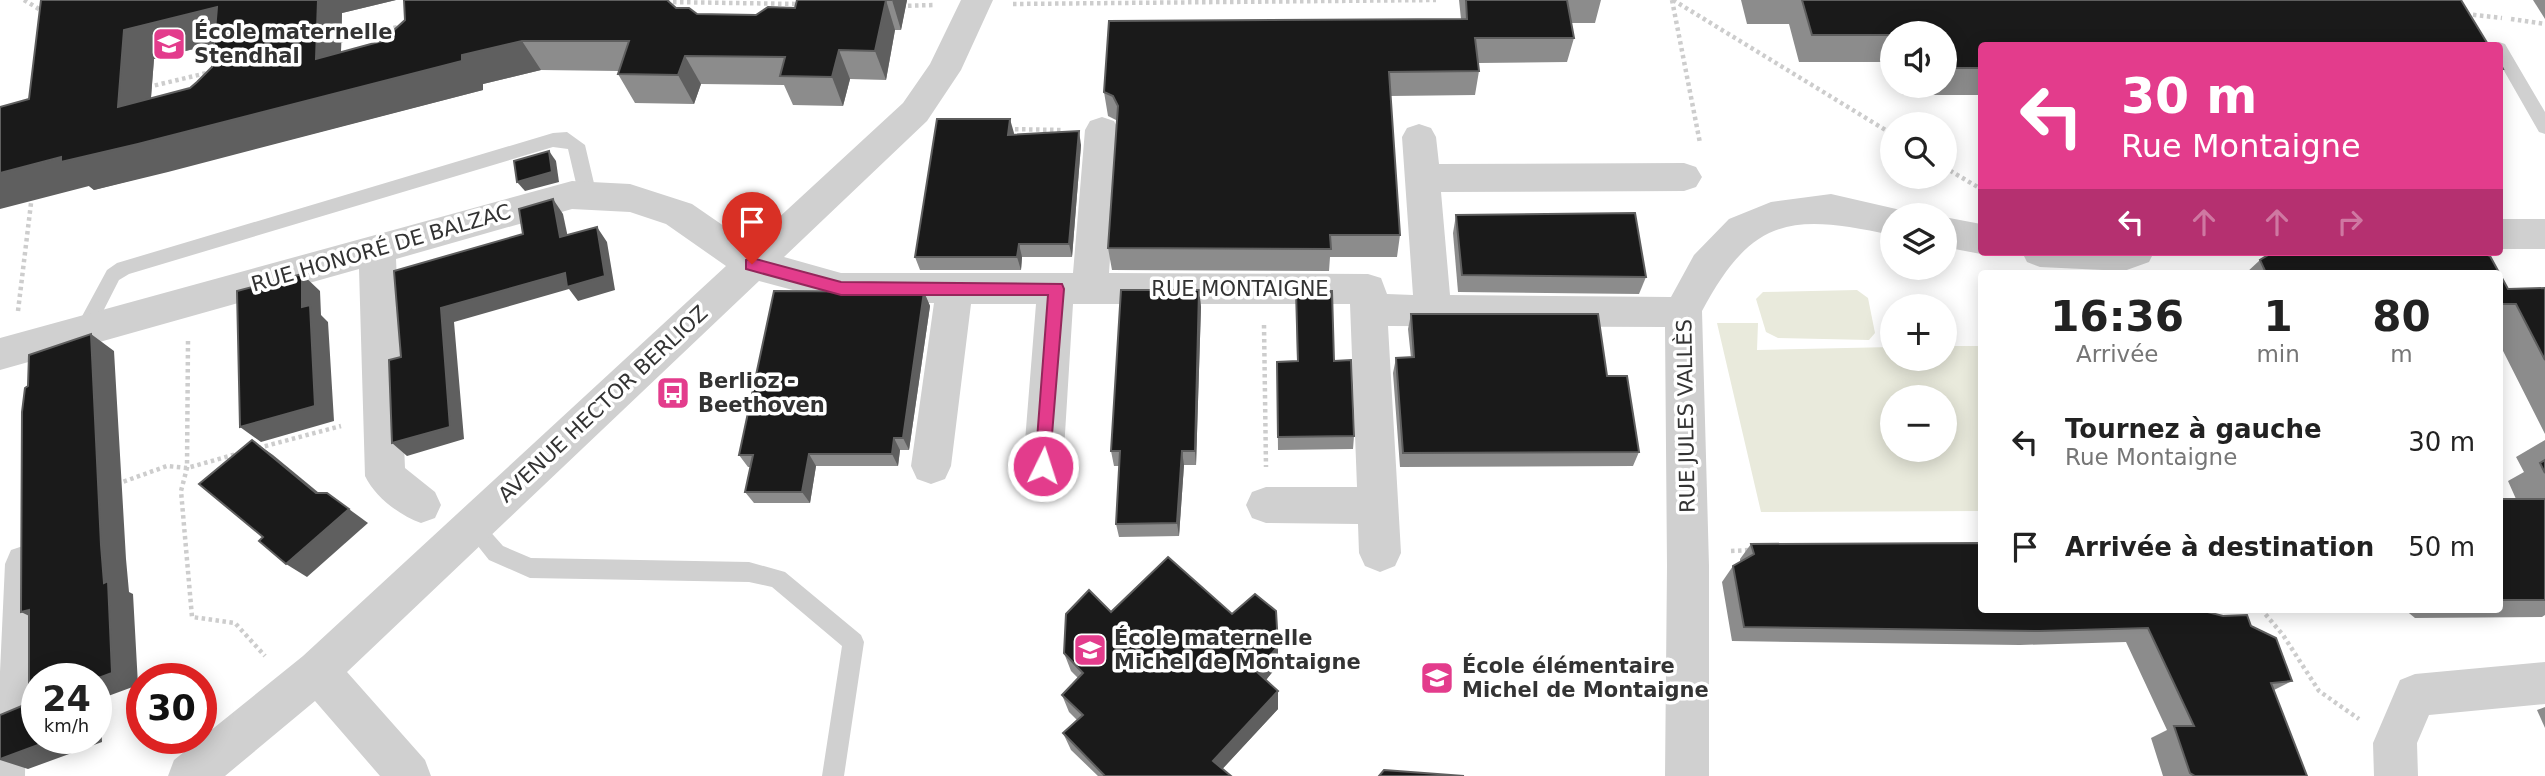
<!DOCTYPE html>
<html lang="fr">
<meta charset="utf-8">
<style>
:root{--surface:#fff;--page:#f2f2f2;--text:#222;--muted:#767676}
body{margin:0;font-family:"DejaVu Sans",sans-serif;background:var(--page);color:var(--text);height:100vh;display:flex;flex-direction:column;font-size:26px;white-space:nowrap}
*{box-sizing:border-box;margin:0}
p{font-size:23px;color:var(--muted)}
.icon{flex:none;width:38px;height:38px;fill:none;stroke:currentColor;stroke-width:2;stroke-linecap:round;stroke-linejoin:round}
.map{position:relative;flex:1;overflow:hidden}
.side{position:absolute;left:1978px;top:270px;width:525px;height:343px;display:flex;flex-direction:column;background:var(--surface);border-radius:7px;box-shadow:0 4px 18px #0003}
.side>*{flex:none}
.banner{position:absolute;left:1978px;top:42px;width:525px;height:214px;border-radius:7px;box-shadow:0 4px 18px #0003;background:#e33c8c;color:#fff;overflow:hidden}
.buttons{position:absolute;left:1880px;top:21px;display:grid;gap:14px}
.buttons a{display:grid;place-items:center;width:77px;height:77px;border-radius:50%;background:var(--surface);box-shadow:0 4px 18px #0003;font-size:35px}
.speed{position:absolute;left:21px;top:663px;display:flex;gap:14px;font-size:35px;font-weight:700;text-align:center}
.speed>*{display:grid;place-content:center;width:91px;height:91px;border-radius:50%;background:var(--surface);box-shadow:0 4px 18px #0003;line-height:1}
.speed small{font-size:18px;font-weight:400}
.speed .limit{border:10px solid #d22;background:#fff;color:#111}
.pin{position:absolute;display:grid;place-items:center;width:60px;height:60px;color:#fff;margin:-72px -30px;border-radius:50% 50% 50% 0;rotate:-45deg;box-shadow:0 0 7px #0007}
.pin .icon{rotate:45deg}
.me{position:absolute;width:77px;margin:-38px;rotate:4deg;stroke-linejoin:round;filter:drop-shadow(0 0 5px #0008)}
.turn{display:flex;align-items:center;gap:24px;height:147px;padding:0 28px;font-size:32px}
.turn .icon{width:91px;height:91px;stroke-width:2.5}
.turn b{display:block;font-size:49px;line-height:60px}
.lanes{display:flex;align-items:center;height:66px;padding:0 28px;background:#0003;justify-content:center;gap:35px;direction:ltr}
.lanes .off{opacity:.35}
.eta{display:flex;justify-content:space-evenly;align-items:center;height:119px;text-align:center}
.eta b{font-size:42px;font-weight:800;line-height:49px}
ul{padding:0;list-style:none}
li{display:flex;align-items:center;gap:21px;height:105px;padding:0 28px}
li div{flex:1}
li b{display:block;font-size:26px}
li em{font-style:normal}
.map>svg:first-child{display:block}
.green{fill:#e9eadc;fill-rule:evenodd}
.lines{fill:none;stroke-linecap:round;stroke-linejoin:round}
.path{stroke:#cdcdcd;stroke-width:4.5;stroke-dasharray:3.5 3.5;stroke-linecap:butt}
.service{fill:#d0d0d0;fill-rule:evenodd}
.minor{fill:#d0d0d0;fill-rule:evenodd}
.wall{fill:#8c8c8c;fill-rule:evenodd}
.shaded-wall{fill:#5f5f5f}
.building{fill:#1a1a1a;stroke:#5f5f5f;stroke-width:2;fill-rule:evenodd}
.route{fill:#e33c8c;stroke:#94275b;stroke-width:2}
.labels{text-anchor:middle;stroke-width:7;stroke-linejoin:round;paint-order:stroke}
.poi-label{font-size:21px;font-weight:bold;fill:#333;stroke:#fff;text-anchor:start}
.street-label{font-size:21px;fill:#333;stroke:#fff}
</style>
<div class="map">
<svg width="2545" height="776" viewBox="0 0 2545 776">
<rect width="100%" height="100%" fill="#fff"/>
<g class="green">
<polygon points="1857,290 1868,298 1875,333 1869,340 1778,338 1766,332 1756,299 1763,292"/>
<path d="M1717,323H1758L1757,350L1892,347V359H1944V346H1981V511L1761,512ZM1892,397H1944V450H1892Z"/>
</g>
<g class="lines">
<g class="path">
<polyline points="24,0 44,12"/>
<polyline points="1672,0 1700,143"/>
<polyline points="1673,0 1892,134"/>
<polyline points="666,2 801,4"/>
<polyline points="1013,4 1436,0"/>
<polyline points="901,6 934,5"/>
<polyline points="2466,14 2502,18"/>
<polyline points="2511,19 2545,24"/>
<polyline points="339,41 402,26"/>
<polyline points="148,87 211,72"/>
<polyline points="1008,129 1063,130"/>
<polyline points="1944,167 1981,189"/>
<polyline points="18,311 32,195"/>
<polyline points="1264,325 1266,467"/>
<polyline points="188,341 187,468 181,491 192,617 235,623 265,656"/>
<polyline points="258,448 341,426"/>
<polyline points="117,484 167,466 187,468 240,453"/>
<polyline points="1731,551 1750,550"/>
<polyline points="2261,609 2283,635 2319,691 2359,719"/>
</g>
<g class="service">
<polygon points="2499,42 2505,44 2545,112 2545,134 2539,132 2499,62 2499,46 2492,46"/>
<polygon points="567,132 585,145 597,196 594,201 582,201 579,196 568,149 553,147 129,274 119,280 90,337 76,337 74,331 107,270 117,263 553,133"/>
<polygon points="472,517 479,519 503,546 531,558 749,562 785,572 861,635 864,642 844,776 822,776 842,646 772,587 749,582 530,578 489,560 462,526 465,519"/>
</g>
<g class="minor">
<path d="M961,0H993L961,70L927,121L784,257L841,273H1073L1085,130L1090,121L1102,117L1114,121L1119,130L1109,273L1368,274L1381,278L1387,294L1413,295L1402,137L1407,128L1419,124L1431,128L1436,137L1439,164L1684,163L1696,167L1702,177L1696,187L1684,191L1441,192L1450,295L1671,297L1694,255L1729,219L1771,202L1831,194L1905,211L1907,215H1892V235C1793,214 1753,215 1702,311L1709,566V776H1665L1667,566L1665,327L1388,326L1401,553L1395,566L1380,572L1365,566L1359,553L1358,524L1266,523L1252,518L1246,505L1252,492L1266,487H1357L1350,304H1073L1063,466L1057,479L1043,484L1029,479L1023,466L1036,304H971L951,466L945,479L931,484L917,479L911,466L934,303H841L759,281L347,672L425,760L431,776H380L315,701L225,776H168L174,760L303,656L726,266L666,224L630,212L572,209L396,259L405,468L435,492L441,505L435,518L421,523C399,515 375,497 365,476L359,269L0,370V338L572,181L630,184L692,204L750,244L903,103L930,64Z"/>
<polygon points="1944,217 1981,224 1981,252 1986,252 1981,254 1944,247"/>
<rect x="2499" y="219" width="46" height="30"/>
<polygon points="2022,252 2154,252 2149,262 2124,271 2040,267 2027,262"/>
<polygon points="26,545 41,550 47,564 46,672 43,679 37,679 37,691 26,711 25,776 0,776 0,672 5,564 11,550"/>
<polygon points="2545,662 2545,704 2429,715 2417,743 2418,776 2374,776 2373,743 2400,680 2415,674"/>
</g>
</g>
<g class="wall">
<path d="M41,0H396L342,13L341,52L676,8L697,14L756,15L795,8L797,0H907L901,30H895L886,80L850,79L843,106L793,105L784,85L701,84L694,104L635,103L618,74L619,71L541,70L483,84V90L94,190L89,186L29,99ZM214,44L212,67L190,88L151,98L154,59Z"/>
<polygon points="1459,0 1601,0 1595,23 1571,23 1574,38 1567,62 1478,63 1479,71 1475,95 1390,96 1400,235 1397,257 1330,257 1329,271 1112,270 1108,248 1117,121 1116,120 1108,116 1104,92 1461,19"/>
<polygon points="1741,0 2461,0 1981,46 1981,95 1903,95 1900,86 1944,86 1944,33 1892,33 1892,62 1799,62 1789,24 1747,24"/>
<polygon points="2533,0 2545,0 2545,19"/>
<polygon points="1014,133 1013,135 1081,145 1072,257 1022,257 1021,270 920,270 915,257"/>
<polygon points="1456,215 1646,277 1639,294 1458,292 1453,233"/>
<polygon points="2273,252 2481,252 2490,256 2508,289 2545,288 2545,434 2499,343 2499,273 2246,273 2260,260"/>
<polygon points="1199,290 1201,307 1196,465 1184,465 1179,536 1119,537 1116,524 1119,466 1114,466 1111,451"/>
<polygon points="1296,291 1334,361 1354,436 1353,449 1278,450 1277,362 1297,361"/>
<polygon points="924,292 930,306 909,450 900,450 898,466 816,466 810,503 754,503 745,492 750,467 748,467 739,455"/>
<polygon points="1411,314 1607,376 1639,452 1633,466 1400,467 1393,373 1396,358 1411,358 1408,329"/>
<polygon points="2545,440 2545,615 2542,617 2415,618 2404,609 2499,609 2499,499 2516,499 2508,481 2524,472 2516,457"/>
<polygon points="1751,544 1981,609 2251,626 2292,681 2274,690 2307,776 2163,776 2151,738 2167,730 2126,642 2020,645 1732,641 1722,582 1733,566 1740,562 1740,559"/>
<polygon points="1111,612 1232,614 1278,646 1278,665 1266,680 1278,709 1222,769 1231,776 1098,776 1071,750 1063,733 1077,720 1069,712 1062,695 1078,678 1071,671 1064,653"/>
<polygon points="2545,707 2545,728 2537,710"/>
</g>
<g class="shaded-wall">
<polygon points="318,0 396,0 342,13 340,88 316,59"/>
<polygon points="886,0 895,30 886,80 875,51"/>
<polygon points="892,0 907,0 901,30"/>
<polygon points="217,7 244,36 154,59 148,135 118,107 124,30"/>
<polygon points="522,41 541,70 483,84 483,90 168,172 94,190 89,186 0,209 0,173 462,55"/>
<polygon points="839,50 850,79 843,106 832,77"/>
<polygon points="685,56 701,84 694,104 678,75"/>
<polygon points="1010,119 1014,133 1012,149 1008,135"/>
<polygon points="1079,131 1081,145 1072,257 1069,244"/>
<polygon points="549,151 556,161 559,182 525,191 517,182"/>
<polygon points="553,199 563,214 571,252 560,237"/>
<polygon points="597,227 607,242 615,290 578,301 569,289 454,322 464,439 407,456 392,443 441,308"/>
<polygon points="1019,244 1022,257 1021,270 1017,257"/>
<polygon points="302,274 320,291 321,315 328,322 334,421 261,442 240,427 302,307"/>
<polygon points="1199,290 1201,307 1196,465 1195,451"/>
<polygon points="924,292 930,306 909,450 903,438"/>
<polygon points="91,334 114,351 126,559 129,592 133,594 138,685 100,699 102,742 28,769 0,760 0,759 57,738 96,738 96,679 104,583 101,545"/>
<polygon points="894,438 900,450 898,466 892,454"/>
<polygon points="252,440 273,455 336,507 316,493"/>
<polygon points="1182,451 1184,465 1179,536 1177,523"/>
<polygon points="809,454 816,466 810,503 802,492"/>
<polygon points="327,493 368,523 307,577 286,564"/>
<polygon points="29,610 48,625 21,612"/>
<polygon points="1278,646 1278,665 1258,690 1257,672"/>
<polygon points="1278,691 1278,709 1216,776 1213,761"/>
</g>
<g class="building">
<path d="M41,0H318L316,59L382,41L405,20L404,0H667L676,8H689L697,14L756,15L768,7L795,8L797,0H892H886L875,51L839,50L832,77L780,76L785,57L685,56L678,75L618,74L629,41H522L462,55V61L138,144L61,162V157L0,173V107L29,99ZM217,7L212,67L197,82L190,88L118,107L124,30Z"/>
<polygon points="1466,0 1567,0 1574,38 1475,38 1479,71 1389,72 1400,235 1330,235 1331,249 1108,248 1118,106 1113,96 1104,92 1109,21 1467,19"/>
<polygon points="1802,0 2461,0 2489,46 1981,46 1981,68 1944,68 1944,33 1892,33 1892,35 1812,35"/>
<polygon points="2499,61 2503,69 2499,69"/>
<polygon points="937,119 1010,119 1008,135 1079,131 1069,244 1019,244 1017,257 915,257"/>
<polygon points="549,151 552,172 517,182 514,161"/>
<polygon points="553,199 560,237 597,227 605,276 567,287 565,273 441,308 450,427 392,443 389,360 401,357 394,271 523,234 519,209"/>
<polygon points="1635,213 1646,277 1462,275 1456,215"/>
<polygon points="2273,252 2481,252 2490,256 2508,289 2545,288 2545,360 2516,304 2499,304 2499,273 2266,273 2260,260"/>
<polygon points="302,274 302,307 310,305 315,406 240,427 237,291"/>
<polygon points="1121,290 1199,290 1195,451 1182,451 1177,523 1116,524 1120,451 1111,451"/>
<polygon points="774,291 924,292 903,438 894,438 892,454 809,454 802,492 745,492 753,455 739,455"/>
<polygon points="1296,291 1332,291 1334,361 1351,360 1354,436 1278,437 1277,362 1298,361"/>
<polygon points="1411,314 1598,314 1607,376 1627,376 1639,452 1403,453 1396,358 1414,357"/>
<polygon points="91,334 101,545 104,583 108,581 112,673 96,679 37,679 37,738 57,738 0,759 0,715 29,703 29,610 21,612 22,412 25,388 28,386 29,355"/>
<polygon points="252,440 316,493 327,493 349,509 286,564 259,541 263,537 199,484"/>
<polygon points="2545,460 2545,473 2540,463"/>
<rect x="2499" y="499" width="46" height="101"/>
<polygon points="1981,543 1981,609 2196,609 2223,616 2247,615 2251,626 2276,638 2292,681 2271,683 2307,776 2195,776 2190,773 2174,726 2194,726 2148,628 2040,631 1744,627 1733,566 1754,554 1751,544"/>
<polygon points="1168,557 1232,614 1255,594 1276,611 1278,646 1257,672 1278,691 1213,761 1231,776 1105,776 1063,733 1083,715 1062,695 1083,673 1064,653 1066,614 1089,590 1111,612"/>
<polygon points="1384,770 1464,776 1379,776"/>
</g>
<polygon class="route" points="752,258 841,282 1062,284 1064,289 1049,471 1037,471 1035,466 1048,295 841,295 746,269 746,260"/>
<defs>
<symbol id="school-square" viewBox="-11 -11 22 22"><rect x="-9" y="-9" width="18" height="18" rx="4" fill="#e33c8c" stroke="#fff"/><path d="M0-5L7-2L0 1L-7-2ZM-4 1L0 2.5L4 1V4Q0 6-4 4Z" fill="#fff"/></symbol>
<symbol id="bus-square" viewBox="-11 -11 22 22"><rect x="-9" y="-9" width="18" height="18" rx="4" fill="#e33c8c" stroke="#fff"/><path d="M-5-6H5V4H4V6H2V4H-2V6H-4V4H-5ZM-3.5-4V0h7V-4ZM-3.5 1.2v1.5H-2V1.2ZM2 1.2v1.5H3.5V1.2Z" fill="#fff"/></symbol>
</defs>
<g fill-rule="evenodd">
<use href="#school-square" x="150" y="25" width="38" height="38"/>
<use href="#bus-square" x="654" y="374" width="38" height="38"/>
<use href="#school-square" x="1071" y="631" width="38" height="38"/>
<use href="#school-square" x="1418" y="659" width="38" height="38"/>
</g>
<g class="labels">
<g class="poi-label">
<text x="194" y="39">École maternelle<tspan x="194" dy="24">Stendhal</tspan></text>
<text x="698" y="388">Berlioz -<tspan x="698" dy="24">Beethoven</tspan></text>
<text x="1114" y="645">École maternelle<tspan x="1114" dy="24">Michel de Montaigne</tspan></text>
<text x="1462" y="673">École élémentaire<tspan x="1462" dy="24">Michel de Montaigne</tspan></text>
</g>
<g class="street-label">
<text transform="translate(381 248) rotate(-16)" y="7">RUE HONORÉ DE BALZAC</text>
<text x="1240" y="296">RUE MONTAIGNE</text>
<text transform="translate(603 404) rotate(-43)" y="7">AVENUE HECTOR BERLIOZ</text>
<text transform="translate(1686 416) rotate(-91)" y="7">RUE JULES VALLÈS</text>
</g>
</g>
</svg>
<div class="buttons">
<a><svg class="icon" aria-label="sound" viewBox="0 0 24 24"><path d="M4 9h4l5-4v14l-5-4H4zM17 9q2 3 0 6"/></svg></a>
<a><svg class="icon" aria-label="search" viewBox="0 0 24 24"><circle cx="10" cy="10" r="6"/><path d="M15 15l6 6"/></svg></a>
<a><svg class="icon" aria-label="layers" viewBox="0 0 24 24"><path d="M12 4l9 5-9 5-9-5zM3 14l9 5 9-5"/></svg></a>
<a>+</a>
<a>−</a>
</div>
<div class="speed"><div>24<small>km/h</small></div><div class="limit">30</div></div>
<div class="pin" style="left:752px;top:264px;background:#d93025"><svg class="icon" aria-label="arrive" viewBox="0 0 24 24"><path d="M6 21V4h12l-3 4 3 4H6"/></svg></div>
<svg class="me" style="left:1043px;top:466px" viewBox="-20 -20 40 40"><circle r="17" fill="#e33c8c" stroke="#fff" stroke-width="3"/><path d="M0-11L8 9 0 5-8 9z" fill="#fff"/></svg>
<div class="banner">
<div class="turn"><svg class="icon" aria-label="left" viewBox="0 0 24 24"><path d="M17 20v-9H6M10 6l-5 5 5 5"/></svg><div><b>30 m</b>Rue Montaigne</div></div>
<div class="lanes"><svg class="icon" aria-label="left" viewBox="0 0 24 24"><path d="M17 20v-9H6M10 6l-5 5 5 5"/></svg><svg class="icon off" aria-label="ahead" viewBox="0 0 24 24"><path d="M12 20V5M6 11l6-6 6 6"/></svg><svg class="icon off" aria-label="ahead" viewBox="0 0 24 24"><path d="M12 20V5M6 11l6-6 6 6"/></svg><svg class="icon off" aria-label="right" viewBox="0 0 24 24"><path d="M7 20v-9h11M14 6l5 5-5 5"/></svg></div>
</div>
<section class="side">
<div class="eta">
<div><b>16:36</b><p>Arrivée</p></div>
<div><b>1</b><p>min</p></div>
<div><b>80</b><p>m</p></div>
</div>
<ul>
<li><svg class="icon" aria-label="left" viewBox="0 0 24 24"><path d="M17 20v-9H6M10 6l-5 5 5 5"/></svg><div><b>Tournez à gauche</b><p>Rue Montaigne</p></div><em>30 m</em></li>
<li><svg class="icon" aria-label="arrive" viewBox="0 0 24 24"><path d="M6 21V4h12l-3 4 3 4H6"/></svg><div><b>Arrivée à destination</b></div><em>50 m</em></li>
</ul>
</section>
</div>
